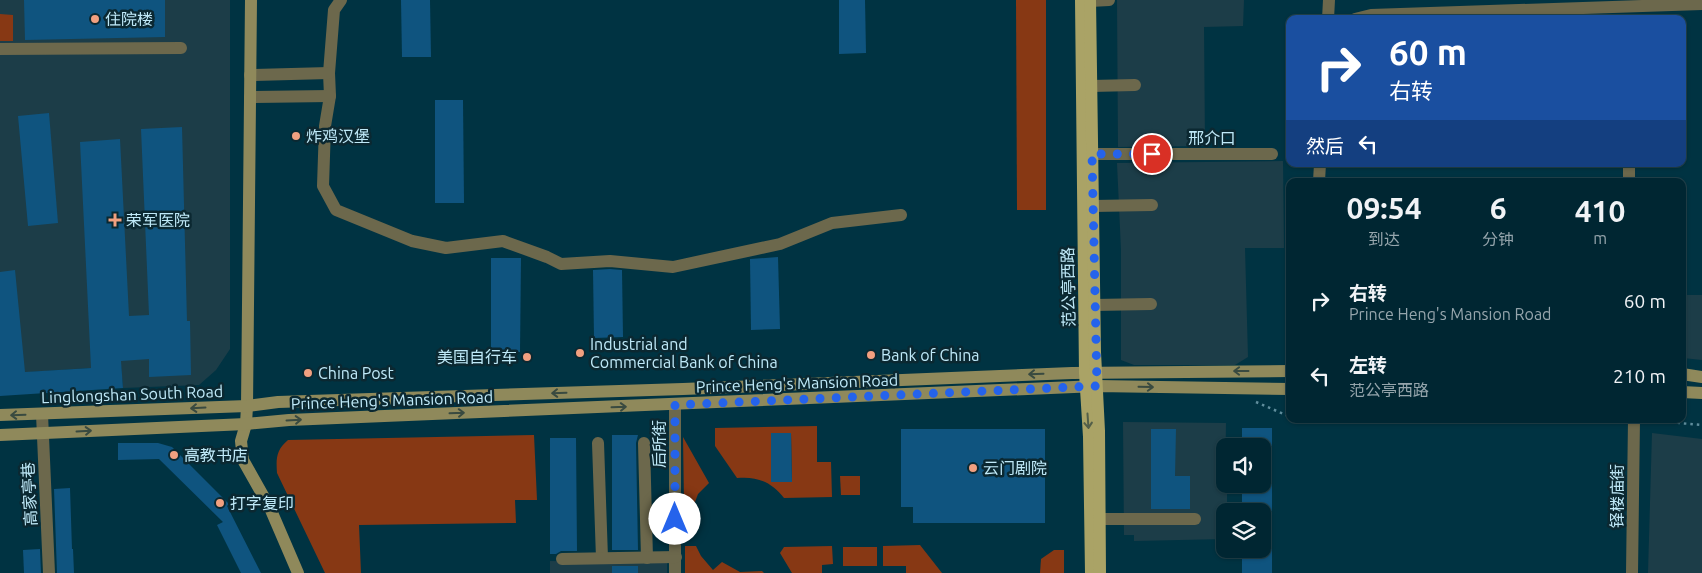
<!DOCTYPE html>
<html lang="zh">
<meta charset="utf-8">
<style>
:root{--surface:#002632;--page:#0e323e;--text:#f1f3f6;--muted:#95a5ac;--line:#22434d}
body{margin:0;font-family:Ubuntu,"Noto Sans SC",sans-serif;background:var(--page);color:var(--text);height:100vh;display:flex;flex-direction:column;font-size:19px;white-space:nowrap}
*{box-sizing:border-box;margin:0}
p{font-size:16px;color:var(--muted)}
.icon{flex:none;width:28px;height:28px;fill:none;stroke:currentColor;stroke-width:2;stroke-linecap:round;stroke-linejoin:round}
.map{position:relative;flex:1;overflow:hidden}
.drawer{position:absolute;left:1286px;top:178px;width:400px;height:245px;display:flex;flex-direction:column;background:var(--surface);border-radius:10px;box-shadow:0 1px 4px #0004,0 0 0 1px var(--line)}
.drawer>*{flex:none}
.top-card{position:absolute;left:1286px;top:15px;width:400px;height:152px;border-radius:10px;box-shadow:0 1px 4px #0004,0 0 0 1px var(--line);background:#1a4fa0;color:#fff;overflow:hidden}
.tools{position:absolute;left:1216px;top:438px;display:grid;gap:10px}
.tools a{display:grid;place-items:center;width:55px;height:55px;border-radius:10px;background:var(--surface);box-shadow:0 1px 4px #0004,0 0 0 1px var(--line);font-size:25px}
.pin{position:absolute;display:grid;place-items:center;width:42px;height:42px;color:#fff;margin:-21px;border:2px solid #fff;border-radius:50%;box-shadow:0 1px 5px #0007}
.me{position:absolute;width:55px;margin:-28px;rotate:0deg;stroke-linejoin:round;filter:drop-shadow(0 0 4px #0008)}
.turn{display:flex;align-items:center;gap:18px;height:105px;padding:0 20px;font-size:22px}
.turn .icon{width:65px;height:65px;stroke-width:2.5}
.turn b{display:block;font-size:35px;line-height:42px}
.then{display:flex;align-items:center;height:48px;padding:0 20px;background:#0003;gap:10px;font-size:19px}
.eta{display:flex;justify-content:space-evenly;align-items:center;height:85px;text-align:center}
.eta b{font-size:30px;font-weight:700;line-height:35px}
ul{padding:0;list-style:none}
li{display:flex;align-items:center;gap:15px;height:75px;padding:0 20px}
li div{flex:1}
li b{display:block;font-size:19px}
li em{font-style:normal}
.map>svg:first-child{display:block}
.built{fill:#1c3d48}
.green{fill:#873814;fill-rule:evenodd}
.building{fill:#0f547f}
.lines{fill:none;stroke-linecap:round;stroke-linejoin:round}
.path{stroke:#5f8d9c;stroke-width:2.5;stroke-dasharray:2.5 4;stroke-linecap:butt}
.street{stroke:#6c684c;stroke-width:12}
.secondary{stroke:#8f895b;stroke-width:12}
.primary{stroke:#aaa366;stroke-width:12}
.oneway{stroke:#394a40}
.oneway2{stroke:#535f49}
.route{stroke:#2563eb;stroke-width:9;stroke-dasharray:0 16.2}
.poi-dot{fill:#f2a080;stroke:#0b2831;stroke-width:2}
.labels{text-anchor:middle;stroke-width:5;stroke-linejoin:round;paint-order:stroke}
.poi-label{font-size:16px;fill:#bfe9f8;stroke:#0b2831;text-anchor:start}
.street-label{font-size:16px;fill:#bfe9f8;stroke:#0b2831}
</style>
<div class="map">
<svg width="1702" height="573" viewBox="0 0 1702 573">
<rect width="100%" height="100%" fill="#003342"/>
<g class="built">
<polygon points="0,0 230,0 230,349 216,370 199,385 123,388 121,366 0,374"/>
<polygon points="1117,0 1244,0 1243,26 1204,27 1205,146 1118,147"/>
<polygon points="1283,161 1284,248 1245,248 1248,357 1235,365 1134,365 1121,360 1121,250 1117,163"/>
<polygon points="1683,295 1702,295 1702,360 1683,358"/>
<polygon points="1123,422 1226,423 1225,484 1227,484 1227,511 1225,511 1225,539 1134,541 1134,535 1124,535"/>
<polygon points="1652,433 1702,439 1702,573 1648,573"/>
<polygon points="550,561 667,563 667,573 550,573"/>
</g>
<g class="green">
<polygon points="1016,0 1046,0 1046,210 1017,210"/>
<polygon points="0,14 13,15 13,41 0,41"/>
<path d="M817,426V462H831L832,497L784,498C772,482 757,476 737,478L715,446V428ZM771,434H791L792,482H771Z"/>
<path d="M534,435L537,500H515L516,523L359,525L361,573H325L277,473C276,459 276,450 288,440Z"/>
<polygon points="683,437 709,483 698,494 695,502 684,503"/>
<polygon points="840,476 860,476 860,495 841,495"/>
<polygon points="920,545 942,573 906,573 906,566 883,566 883,546"/>
<polygon points="685,546 696,546 701,556 713,570 722,562 740,572 762,571 764,573 685,573"/>
<polygon points="832,546 833,564 822,565 822,573 792,573 780,553 784,547"/>
<rect x="843" y="547" width="34" height="19"/>
<polygon points="1054,550 1064,550 1064,573 1040,573 1041,559"/>
</g>
<g class="building">
<polygon points="24,0 165,0 165,37 25,40"/>
<polygon points="401,0 430,0 431,57 402,57"/>
<polygon points="839,0 865,0 866,53 839,54"/>
<polygon points="435,100 463,100 464,203 435,203"/>
<polygon points="49,113 58,223 28,226 18,116"/>
<polygon points="182,127 187,321 190,321 191,375 149,377 149,359 121,361 123,388 0,396 0,272 15,270 25,372 91,368 80,142 120,139 129,316 149,315 141,129"/>
<polygon points="778,257 780,329 751,330 750,259"/>
<polygon points="491,258 521,258 520,352 491,352"/>
<polygon points="610,269 622,270 623,337 594,338 593,270"/>
<rect x="1242" y="428" width="30" height="18"/>
<polygon points="901,429 1045,429 1045,523 913,523 913,507 901,507"/>
<polygon points="1151,429 1176,429 1175,476 1190,476 1190,509 1151,509"/>
<polygon points="771,433 791,433 792,482 771,482"/>
<polygon points="612,435 638,435 636,443 638,550 612,550"/>
<polygon points="550,438 576,438 577,551 561,551 556,554 550,554"/>
<polygon points="118,443 158,443 172,447 229,504 227,506 261,573 241,573 217,525 223,522 159,459 118,460"/>
<rect x="1242" y="484" width="30" height="27"/>
<polygon points="70,488 72,549 73,549 74,573 57,573 54,489"/>
<polygon points="40,549 41,573 24,573 23,550"/>
<rect x="1242" y="549" width="30" height="24"/>
<rect x="612" y="566" width="26" height="7"/>
</g>
<g class="lines">
<g class="path">
<polyline points="1256,402 1286,415 1290,415"/>
<polyline points="1611,419 1622,419"/>
<polyline points="1645,420 1702,425"/>
</g>
<g class="street">
<polyline points="341,0 334,10 329,73 330,96 325,126 323,186 336,210 412,241 446,248 503,241 547,257 561,264 610,261 673,267 780,244 832,223 901,215"/>
<polyline points="1090,1 1109,0"/>
<polyline points="1328,19 1329,0"/>
<polyline points="1355,19 1371,15 1702,4"/>
<polyline points="0,49 181,48"/>
<polyline points="250,75 329,73"/>
<polyline points="1091,86 1135,85"/>
<polyline points="250,97 330,96"/>
<polyline points="1092,154 1272,154"/>
<polyline points="1319,181 1320,164"/>
<polyline points="1629,181 1629,164"/>
<polyline points="1093,206 1152,205"/>
<polyline points="1094,305 1151,304"/>
<polyline points="675,405 675,573"/>
<polyline points="42,414 49,573"/>
<polyline points="598,443 602,558"/>
<polyline points="644,443 647,558"/>
<polyline points="1100,519 1195,519"/>
<polyline points="562,559 676,557"/>
<polyline points="1632,573 1634,419"/>
</g>
<g class="secondary">
<polyline points="251,0 247,406 246,424 241,441 243,460 270,508 298,573"/>
<polyline points="1682,374 1702,377"/>
<polyline points="1682,392 1702,393"/>
<polyline points="0,415 247,406 278,402 683,389 1072,373 1290,371"/>
<polyline points="0,435 246,424 289,420 1097,386 1290,389"/>
</g>
<g class="primary">
<polyline points="1081,0 1085,373 1089,437 1091,573"/>
<polyline points="1090,0 1095,352 1099,431 1100,573"/>
</g>
</g>
<defs><path id="oneway-shaft" d="M-6 0H5M1.5-3L5.5 0L1.5 3" fill="none" stroke-width="1.6" stroke-linecap="round" stroke-linejoin="round" transform="scale(1.25)"/></defs>
<g class="oneway">
<use href="#oneway-shaft" transform="translate(1241 371) rotate(180)"/>
<use href="#oneway-shaft" transform="translate(1036 374) rotate(178)"/>
<use href="#oneway-shaft" transform="translate(1146 387) rotate(1)"/>
<use href="#oneway-shaft" transform="translate(559 393) rotate(178)"/>
<use href="#oneway-shaft" transform="translate(619 407) rotate(-2)"/>
<use href="#oneway-shaft" transform="translate(198 408) rotate(177)"/>
<use href="#oneway-shaft" transform="translate(457 413) rotate(-2)"/>
<use href="#oneway-shaft" transform="translate(18 415) rotate(178)"/>
<use href="#oneway-shaft" transform="translate(294 420) rotate(-3)"/>
<use href="#oneway-shaft" transform="translate(84 431) rotate(-3)"/>
</g>
<use class="oneway2" href="#oneway-shaft" transform="translate(1088 421) rotate(86)"/>
<g class="lines">
<polyline class="route" points="675,519 675,405 1097,386 1092,154 1152,154"/>
</g>
<g class="poi-dot">
<circle cx="95" cy="19" r="5"/>
<circle cx="296" cy="136" r="5"/>
<path d="M112.5 212.5h5v5h5v5h-5v5h-5v-5h-5v-5h5z"/>
<circle cx="580" cy="353" r="5"/>
<circle cx="871" cy="355" r="5"/>
<circle cx="527" cy="357" r="5"/>
<circle cx="308" cy="373" r="5"/>
<circle cx="174" cy="455" r="5"/>
<circle cx="973" cy="468" r="5"/>
<circle cx="220" cy="503" r="5"/>
</g>
<g class="labels">
<g class="poi-label">
<text x="105" y="25">住院楼</text>
<text x="306" y="142">炸鸡汉堡</text>
<text x="126" y="226">荣军医院</text>
<text x="590" y="350">Industrial and<tspan x="590" dy="18">Commercial Bank of China</tspan></text>
<text x="881" y="361">Bank of China</text>
<text x="517" y="363" text-anchor="end">美国自行车</text>
<text x="318" y="379">China Post</text>
<text x="184" y="461">高教书店</text>
<text x="983" y="474">云门剧院</text>
<text x="230" y="509">打字复印</text>
</g>
<g class="street-label">
<text x="1212" y="144">邢介口</text>
<text transform="translate(1068 287) rotate(-91)" y="6">范公亭西路</text>
<text transform="translate(797 383) rotate(-2)" y="6">Prince Heng's Mansion Road</text>
<text transform="translate(132 394) rotate(-2)" y="6">Linglongshan South Road</text>
<text transform="translate(392 400) rotate(-2)" y="6">Prince Heng's Mansion Road</text>
<text transform="translate(659 444) rotate(-90)" y="6">后所街</text>
<text transform="translate(29 494) rotate(-93)" y="6">高家亭巷</text>
<text transform="translate(1617 496) rotate(-90)" y="6">铎楼庙街</text>
</g>
</g>
</svg>
<div class="tools">
<a><svg class="icon" aria-label="sound" viewBox="0 0 24 24"><path d="M4 9h4l5-4v14l-5-4H4zM17 9q2 3 0 6"/></svg></a>
<a><svg class="icon" aria-label="layers" viewBox="0 0 24 24"><path d="M12 4l9 5-9 5-9-5zM3 14l9 5 9-5"/></svg></a>
</div>
<div class="pin" style="left:1152px;top:154px;background:#d93025"><svg class="icon" aria-label="arrive" viewBox="0 0 24 24"><path d="M6 21V4h12l-3 4 3 4H6"/></svg></div>
<svg class="me" style="left:675px;top:519px" viewBox="-20 -20 40 40"><circle r="19" fill="#fff"/><path d="M0-13L10 11 0 6-10 11z" fill="#2563eb"/></svg>
<div class="top-card">
<div class="turn"><svg class="icon" aria-label="right" viewBox="0 0 24 24"><path d="M7 20v-9h11M14 6l5 5-5 5"/></svg><div><b>60 m</b>右转</div></div>
<div class="then">然后<svg class="icon" aria-label="left" viewBox="0 0 24 24"><path d="M17 20v-9H6M10 6l-5 5 5 5"/></svg></div>
</div>
<section class="drawer">
<div class="eta">
<div><b>09:54</b><p>到达</p></div>
<div><b>6</b><p>分钟</p></div>
<div><b>410</b><p>m</p></div>
</div>
<ul>
<li><svg class="icon" aria-label="right" viewBox="0 0 24 24"><path d="M7 20v-9h11M14 6l5 5-5 5"/></svg><div><b>右转</b><p>Prince Heng's Mansion Road</p></div><em>60 m</em></li>
<li><svg class="icon" aria-label="left" viewBox="0 0 24 24"><path d="M17 20v-9H6M10 6l-5 5 5 5"/></svg><div><b>左转</b><p>范公亭西路</p></div><em>210 m</em></li>
</ul>
</section>
</div>
